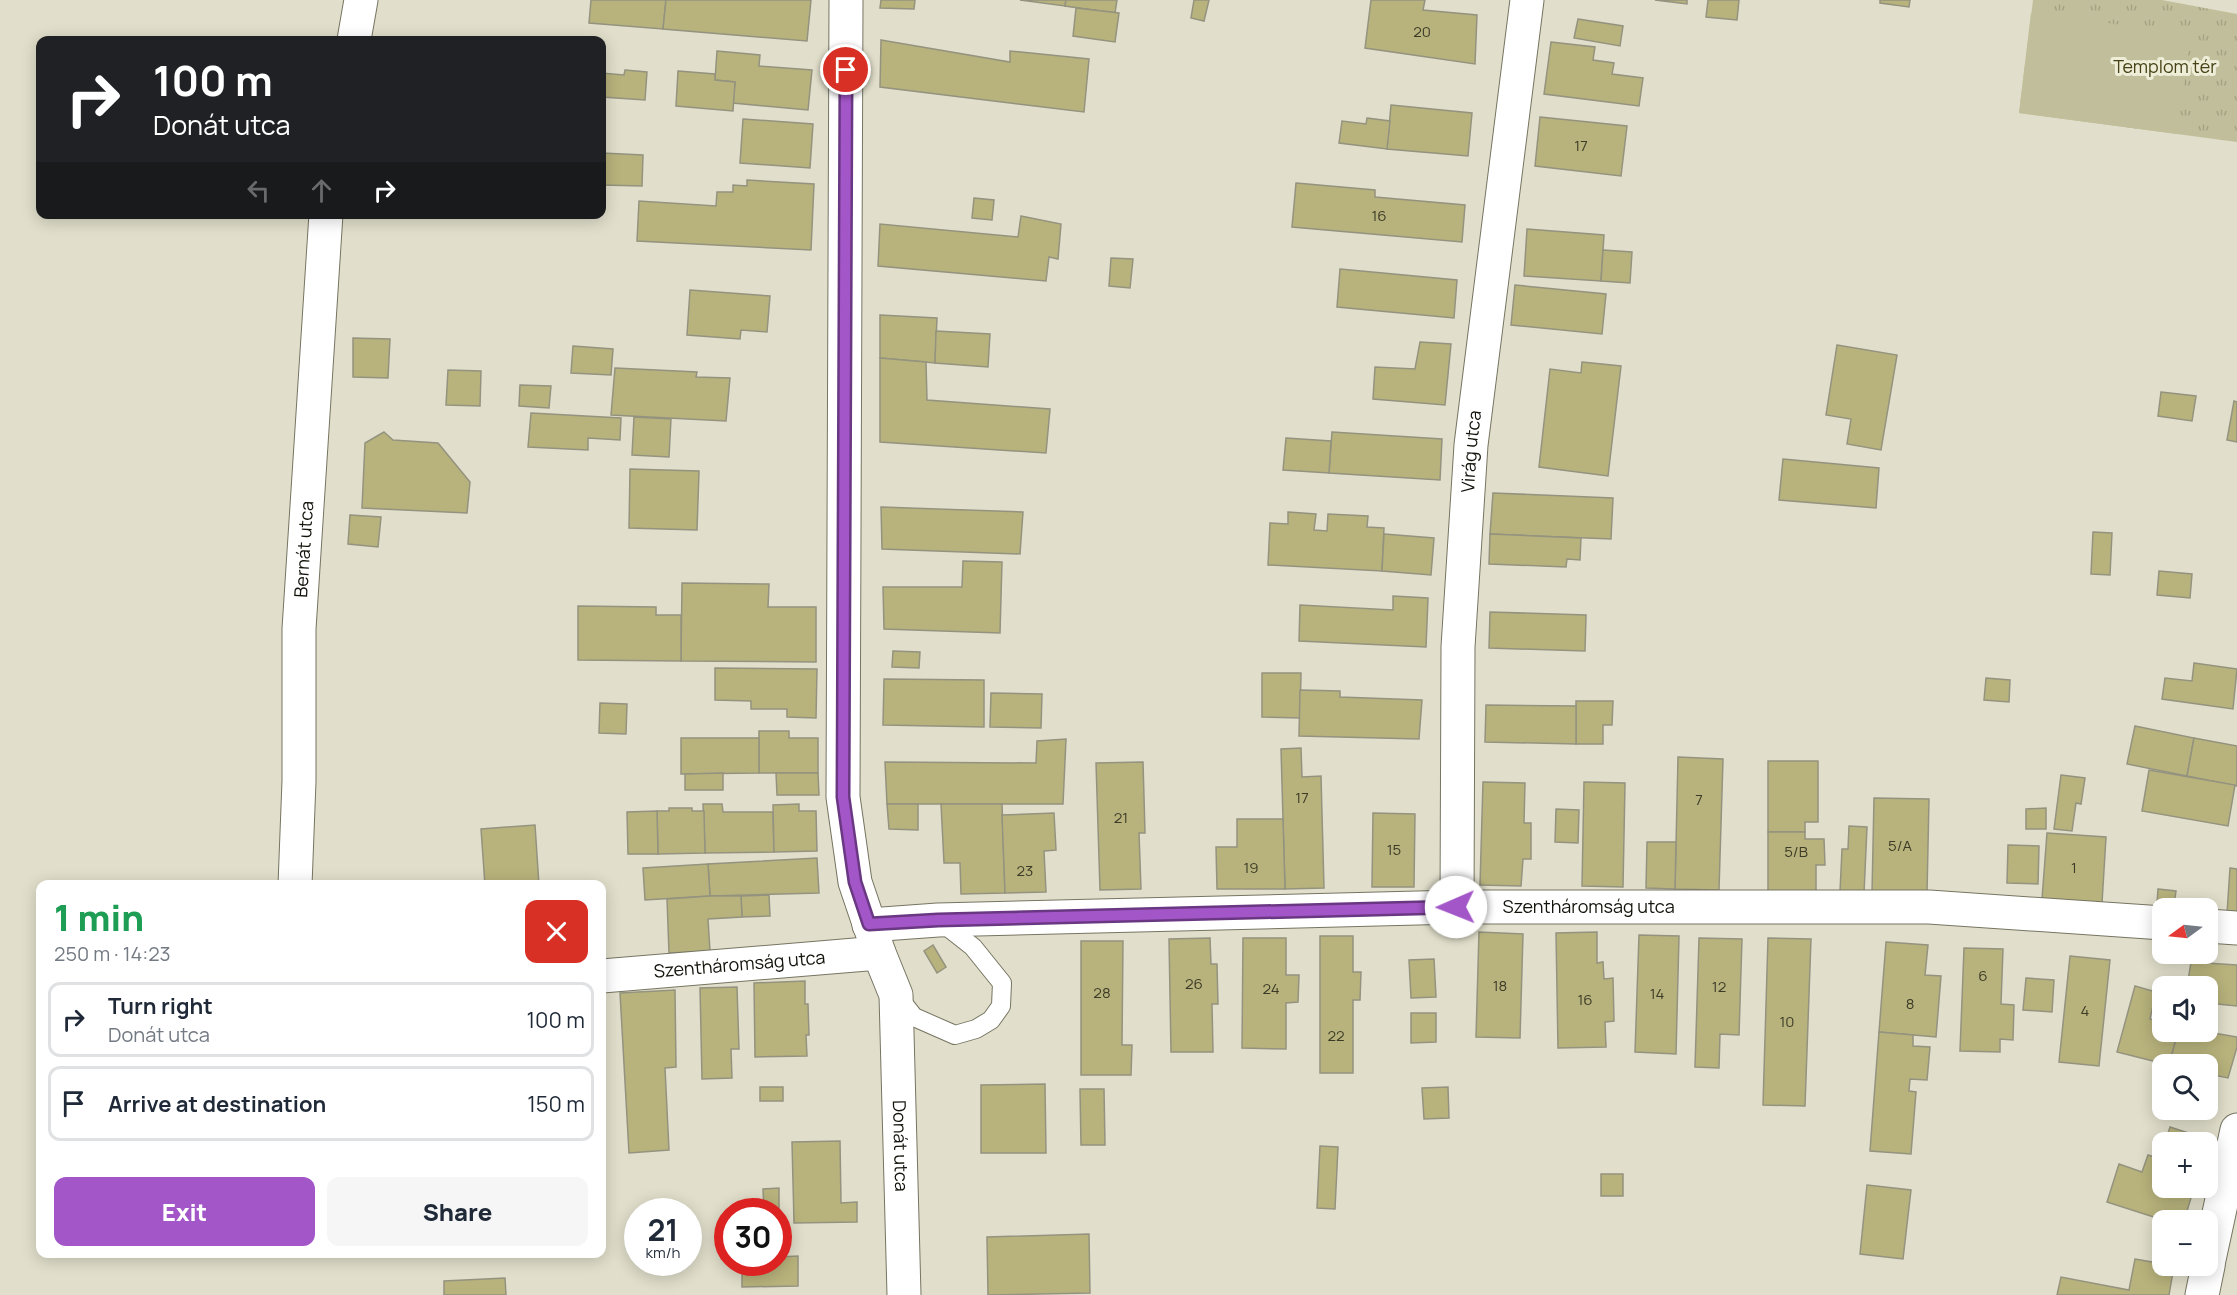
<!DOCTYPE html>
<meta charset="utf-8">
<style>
:root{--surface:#fff;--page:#f6f6f7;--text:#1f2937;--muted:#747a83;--line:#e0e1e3;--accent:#a356c8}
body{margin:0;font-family:Manrope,sans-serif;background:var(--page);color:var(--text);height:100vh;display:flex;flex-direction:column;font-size:22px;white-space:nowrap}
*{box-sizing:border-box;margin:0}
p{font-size:20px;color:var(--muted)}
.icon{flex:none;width:33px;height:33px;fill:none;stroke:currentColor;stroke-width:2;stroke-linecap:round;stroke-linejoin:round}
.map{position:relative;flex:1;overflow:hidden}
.panel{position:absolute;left:36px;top:880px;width:570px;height:378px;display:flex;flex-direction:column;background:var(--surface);border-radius:12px;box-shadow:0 3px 15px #0003}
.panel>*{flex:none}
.banner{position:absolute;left:36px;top:36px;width:570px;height:183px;border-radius:12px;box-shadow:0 3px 15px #0003;background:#202124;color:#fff;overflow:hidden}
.needle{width:39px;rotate:255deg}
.controls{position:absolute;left:2152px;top:898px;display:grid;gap:12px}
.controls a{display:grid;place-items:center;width:66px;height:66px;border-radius:12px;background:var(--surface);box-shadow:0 3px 15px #0003;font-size:30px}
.speed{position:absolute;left:624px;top:1198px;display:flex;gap:12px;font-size:30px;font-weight:700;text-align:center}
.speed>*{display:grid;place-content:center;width:78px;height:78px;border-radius:50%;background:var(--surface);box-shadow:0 3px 15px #0003;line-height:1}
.speed small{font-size:15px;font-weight:400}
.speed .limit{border:9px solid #d22;background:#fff;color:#111}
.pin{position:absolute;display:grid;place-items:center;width:51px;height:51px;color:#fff;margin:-26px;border:3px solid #fff;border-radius:50%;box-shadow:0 2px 6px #0007}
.me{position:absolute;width:66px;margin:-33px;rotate:269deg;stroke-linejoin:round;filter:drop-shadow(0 0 4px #0008)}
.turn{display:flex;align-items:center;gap:21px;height:126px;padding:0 18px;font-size:27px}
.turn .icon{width:78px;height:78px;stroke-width:2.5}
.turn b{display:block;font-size:42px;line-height:51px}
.lanes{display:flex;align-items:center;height:57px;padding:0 18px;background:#0003;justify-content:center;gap:30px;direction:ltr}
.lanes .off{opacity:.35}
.round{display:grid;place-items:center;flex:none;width:63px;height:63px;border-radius:12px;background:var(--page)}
.summary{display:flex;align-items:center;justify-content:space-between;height:102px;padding:0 18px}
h1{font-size:36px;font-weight:800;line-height:45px;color:#1e9e55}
.cta{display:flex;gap:12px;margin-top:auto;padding:12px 18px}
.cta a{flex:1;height:69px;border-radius:12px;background:var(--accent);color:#fff;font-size:24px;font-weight:800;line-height:69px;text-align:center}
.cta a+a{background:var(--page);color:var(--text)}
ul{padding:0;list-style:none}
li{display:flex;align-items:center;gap:18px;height:75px;margin:0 12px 9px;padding:0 6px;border:3px solid var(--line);border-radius:12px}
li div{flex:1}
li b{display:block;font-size:22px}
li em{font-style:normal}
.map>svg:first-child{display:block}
.park{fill:url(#park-tufts)}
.pitch{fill:#c1bf9b}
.building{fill:#b8b37c;stroke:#94937f;stroke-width:1.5}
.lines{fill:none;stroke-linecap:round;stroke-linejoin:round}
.service-casing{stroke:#767562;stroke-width:20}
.minor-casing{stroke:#767562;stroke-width:35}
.service{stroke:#fff;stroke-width:18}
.minor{stroke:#fff;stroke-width:33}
.route-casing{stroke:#6a3882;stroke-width:15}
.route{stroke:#a356c8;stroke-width:10}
.labels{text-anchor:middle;stroke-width:6;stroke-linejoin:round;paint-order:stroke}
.number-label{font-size:15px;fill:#3c3b27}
.park-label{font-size:18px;fill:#474317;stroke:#eeedd8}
.street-label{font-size:18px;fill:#13130b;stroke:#eeedd8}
</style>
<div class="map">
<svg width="2237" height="1295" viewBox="0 0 2237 1295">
<defs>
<pattern id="park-tufts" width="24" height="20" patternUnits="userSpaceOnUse" patternTransform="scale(1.5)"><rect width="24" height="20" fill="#c1bf9b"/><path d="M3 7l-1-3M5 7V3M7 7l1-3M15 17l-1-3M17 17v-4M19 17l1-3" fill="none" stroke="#a5a384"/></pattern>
</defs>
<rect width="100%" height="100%" fill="#e1dfcb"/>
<polygon class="park" points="2033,0 2162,0 2237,14 2237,142 2019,113"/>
<polygon class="pitch" points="2031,13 2191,34 2177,134 2019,113"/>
<g class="building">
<polygon points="591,0 666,0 663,29 589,23"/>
<polygon points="666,0 811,0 807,41 663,29"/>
<polygon points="881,0 915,0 914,9 880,8"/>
<polygon points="1020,0 1066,0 1065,6"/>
<polygon points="1066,0 1117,0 1115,13 1065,6"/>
<polygon points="1194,0 1209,0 1204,21 1191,18"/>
<polygon points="1371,0 1425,0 1423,10 1477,15 1475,64 1365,48"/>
<polygon points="1655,0 1687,0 1687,4"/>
<polygon points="1708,0 1739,0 1737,20 1706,17"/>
<polygon points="1880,0 1910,0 1909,7 1880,3"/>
<polygon points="1076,8 1119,13 1115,42 1073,36"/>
<polygon points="1578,19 1623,26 1620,46 1574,38"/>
<polygon points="881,40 1010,62 1010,51 1089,59 1084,112 880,87"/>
<polygon points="1551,42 1595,47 1593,60 1614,63 1612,74 1643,78 1639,106 1544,94"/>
<polygon points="717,51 760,55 759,66 812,70 808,110 733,103 735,82 715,80"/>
<polygon points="625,70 647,72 645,100 602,97 602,73 624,75"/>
<polygon points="678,71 715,74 715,80 735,82 733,111 676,106"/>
<polygon points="1391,105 1472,113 1468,156 1387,149"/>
<polygon points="1540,117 1627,126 1621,176 1535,166"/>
<polygon points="1367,118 1390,121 1387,149 1339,143 1342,121 1366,124"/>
<polygon points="743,119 813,124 810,168 740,163"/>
<polygon points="602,153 643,155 642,186 602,185"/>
<polygon points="747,180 814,184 811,250 637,241 639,201 716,206 717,192 733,192 733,185 747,186"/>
<polygon points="1296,183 1375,190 1375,197 1465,205 1462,242 1292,227"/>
<polygon points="974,198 994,200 992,220 972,218"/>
<polygon points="1021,216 1061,224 1058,259 1049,257 1046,281 878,266 880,224 1018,237"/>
<polygon points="1527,229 1604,235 1601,281 1524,276"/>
<polygon points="1603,250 1632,252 1630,283 1601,281"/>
<polygon points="1111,258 1133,259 1130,288 1109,286"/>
<polygon points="1340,269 1457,280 1454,318 1337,307"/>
<polygon points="1515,285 1606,294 1602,334 1511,325"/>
<polygon points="690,290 770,296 767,332 741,330 740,339 687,335"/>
<polygon points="880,315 937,318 935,363 880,358"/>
<polygon points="936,331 990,334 988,367 935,363"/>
<polygon points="353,338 390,339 388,378 353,377"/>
<polygon points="1420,342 1451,344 1445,405 1373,399 1375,367 1415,369"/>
<polygon points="1837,345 1897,355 1881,450 1847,444 1851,419 1826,415"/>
<polygon points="573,346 613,349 611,375 571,373"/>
<polygon points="880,358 926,362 927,400 1050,409 1046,453 880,442"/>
<polygon points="1582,362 1621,366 1608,476 1539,467 1550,369 1581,373"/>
<polygon points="615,368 697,372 696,377 730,378 726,421 611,415"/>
<polygon points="448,370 481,371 480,406 446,405"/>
<polygon points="520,385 551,386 549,408 519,406"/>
<polygon points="2161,392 2196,396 2192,421 2158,416"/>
<polygon points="2234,401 2237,402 2237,442 2227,440"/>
<polygon points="531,413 621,418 620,440 588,438 588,450 528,447"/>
<polygon points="634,417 671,419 669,457 632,455"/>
<polygon points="384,432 393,440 438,443 470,482 467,513 362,508 365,443"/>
<polygon points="1332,432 1442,439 1440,480 1329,473"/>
<polygon points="1286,438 1331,441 1329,473 1283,470"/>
<polygon points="1783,459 1879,468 1876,508 1779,500"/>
<polygon points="630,469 699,471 697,530 629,528"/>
<polygon points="1493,493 1613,498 1611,539 1490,534"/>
<polygon points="881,507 1023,512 1020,554 882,549"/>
<polygon points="1288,512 1316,514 1314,530 1327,531 1328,514 1368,516 1367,527 1384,528 1382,571 1268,565 1270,523 1288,524"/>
<polygon points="350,515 381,517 378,547 348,544"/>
<polygon points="2093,532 2112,533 2110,575 2091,574"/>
<polygon points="1384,534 1434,538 1431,575 1382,571"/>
<polygon points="1490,534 1581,538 1580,560 1567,559 1566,567 1489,564"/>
<polygon points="963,561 1002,562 1000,633 884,629 883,587 962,587"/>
<polygon points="2159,571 2192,574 2190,598 2157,595"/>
<polygon points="682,583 769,584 768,607 816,607 816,662 681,661"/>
<polygon points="1393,596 1428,598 1426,647 1299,641 1300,605 1393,610"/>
<polygon points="578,606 656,607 656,615 681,615 681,661 578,660"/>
<polygon points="1490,612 1586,615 1585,651 1489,648"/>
<polygon points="893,651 920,652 919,668 892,667"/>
<polygon points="2194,663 2237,669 2233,709 2162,699 2165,678 2192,681"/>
<polygon points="715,668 817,669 816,718 787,717 787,709 751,709 751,701 715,700"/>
<polygon points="1262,673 1301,673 1300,718 1262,717"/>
<polygon points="1986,678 2010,680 2009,702 1984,700"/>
<polygon points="884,679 984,680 984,727 883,725"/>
<polygon points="1300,690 1340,691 1340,697 1422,700 1419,739 1299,736"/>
<polygon points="991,693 1042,694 1041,728 990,727"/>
<polygon points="1576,701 1613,701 1612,725 1603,725 1603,744 1576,744"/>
<polygon points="600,703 627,704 626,734 599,733"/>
<polygon points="1486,705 1576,706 1576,744 1485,742"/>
<polygon points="2135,726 2194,738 2187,776 2127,764"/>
<polygon points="759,731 789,731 789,738 818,738 818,773 759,773"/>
<polygon points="681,738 759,738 759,773 681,774"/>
<polygon points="2194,738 2237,746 2237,786 2187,776"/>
<polygon points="1066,739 1063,804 887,804 885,762 1036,763 1037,741"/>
<polygon points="1301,748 1302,777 1321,776 1324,888 1285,889 1281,749"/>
<polygon points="1678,757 1723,759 1719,890 1675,889"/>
<polygon points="1768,761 1818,761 1818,822 1805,822 1805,832 1768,832"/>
<polygon points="1143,762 1145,833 1139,833 1141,889 1100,890 1096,763"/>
<polygon points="2149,770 2235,785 2228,826 2142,811"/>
<polygon points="723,773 723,790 685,790 685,774"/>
<polygon points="776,773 818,773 819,795 777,795"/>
<polygon points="2061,775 2085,778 2081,804 2076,803 2072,831 2054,829"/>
<polygon points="1483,782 1525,783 1524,823 1531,823 1531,859 1523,859 1521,886 1480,885"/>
<polygon points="1584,782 1625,783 1623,887 1582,886"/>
<polygon points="1874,798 1929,799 1927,894 1872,893"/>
<polygon points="703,804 722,804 723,812 773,812 774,852 705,853"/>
<polygon points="799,804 799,811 816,811 817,851 774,852 773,805"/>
<polygon points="887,804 918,804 918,830 889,829"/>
<polygon points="941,804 1002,804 1005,893 961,894 960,863 944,863"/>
<polygon points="669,808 692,808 692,811 704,811 705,853 658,854 657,811 669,811"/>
<polygon points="2046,808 2046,829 2026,829 2026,809"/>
<polygon points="1556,809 1579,810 1578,843 1555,842"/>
<polygon points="657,811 658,854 628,854 627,812"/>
<polygon points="1054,813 1056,850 1044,851 1046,892 1005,893 1002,815"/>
<polygon points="1373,813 1415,814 1414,887 1372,887"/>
<polygon points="1237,819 1283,819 1285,889 1217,889 1216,847 1237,847"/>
<polygon points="535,825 539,885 485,885 481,829"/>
<polygon points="1849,826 1867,827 1864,893 1840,892 1842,849 1848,849"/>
<polygon points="1768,832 1805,832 1805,839 1824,839 1825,865 1816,865 1816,891 1768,891"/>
<polygon points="2047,833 2106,837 2102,903 2042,899"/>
<polygon points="1647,842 1676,842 1675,889 1646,888"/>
<polygon points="2008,845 2039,846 2038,884 2007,883"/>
<polygon points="817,858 819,893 710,896 708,864"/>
<polygon points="708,864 710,896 645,900 643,868"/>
<polygon points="2230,868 2237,869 2237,914 2227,913"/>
<polygon points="2158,889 2176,891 2174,905 2157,903"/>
<polygon points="769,895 770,916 742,917 741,896"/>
<polygon points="710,896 741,896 742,917 708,919 710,951 669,953 667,899"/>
<polygon points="1479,932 1523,934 1520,1038 1476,1037"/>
<polygon points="1597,932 1597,963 1603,962 1604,979 1613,978 1614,1021 1605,1022 1606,1047 1558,1048 1556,933"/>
<polygon points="1639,935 1679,936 1676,1054 1635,1052"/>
<polygon points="1320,936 1353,936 1353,972 1361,972 1360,1000 1353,1000 1353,1073 1320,1073"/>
<polygon points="1210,938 1211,964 1217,964 1218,1004 1212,1004 1213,1052 1171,1052 1169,939"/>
<polygon points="1243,938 1286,938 1286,975 1299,975 1298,1002 1286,1003 1286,1049 1242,1048"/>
<polygon points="1699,938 1742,939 1739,1035 1720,1034 1719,1068 1695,1067"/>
<polygon points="1768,938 1811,939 1805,1106 1763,1105"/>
<polygon points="1081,941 1123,941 1122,1045 1132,1045 1131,1075 1081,1075"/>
<polygon points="1886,942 1928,945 1925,975 1941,976 1936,1037 1879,1032"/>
<polygon points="933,945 946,967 937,973 924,951"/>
<polygon points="1964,948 2003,949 2001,1004 2014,1005 2013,1040 2000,1039 2000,1052 1960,1051"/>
<polygon points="2070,956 2110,960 2099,1066 2059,1062"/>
<polygon points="1434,959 1436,997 1411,998 1409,960"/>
<polygon points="2191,962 2237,965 2237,1006 2208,1003 2208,987 2187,987"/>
<polygon points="2026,978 2054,980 2052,1012 2023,1010"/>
<polygon points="805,981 805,1004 808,1004 809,1035 806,1035 807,1056 755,1057 754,983"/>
<polygon points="2135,986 2156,992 2150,1019 2163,1022 2163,1032 2178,1032 2169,1065 2117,1052"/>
<polygon points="737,987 739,1049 731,1049 732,1078 702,1079 700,988"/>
<polygon points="675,990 676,1067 665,1068 669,1150 629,1153 620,993"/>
<polygon points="1411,1013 1436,1013 1436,1042 1411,1043"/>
<polygon points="1879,1032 1913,1035 1913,1046 1930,1047 1927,1080 1910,1079 1909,1091 1916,1092 1911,1154 1870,1151"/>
<polygon points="2178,1032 2208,1032 2237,1037 2237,1047 2228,1078 2208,1074 2208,1065 2169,1065"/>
<polygon points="1045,1084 1046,1153 981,1153 981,1085"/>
<rect x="760" y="1087" width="23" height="14"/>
<polygon points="1448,1087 1449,1118 1424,1119 1422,1088"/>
<polygon points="1080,1089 1104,1089 1105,1145 1081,1145"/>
<polygon points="2170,1127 2210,1140 2208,1145 2208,1143 2165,1143"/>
<polygon points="840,1141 841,1203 857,1202 857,1222 794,1223 792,1142"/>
<polygon points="1320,1146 1338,1147 1335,1209 1317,1208"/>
<polygon points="2163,1148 2163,1188 2194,1188 2184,1221 2166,1221 2107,1202 2119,1164 2142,1172 2148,1155 2160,1159"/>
<rect x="1601" y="1174" width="22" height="22"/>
<polygon points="1867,1185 1911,1190 1903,1259 1860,1254"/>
<polygon points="779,1188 779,1210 764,1211 763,1189"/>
<polygon points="1089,1234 1090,1293 988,1295 987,1237"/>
<polygon points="798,1256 798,1286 742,1287 742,1263 778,1263 778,1257"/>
<polygon points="2135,1259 2163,1264 2163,1266 2174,1266 2169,1295 2057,1295 2061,1277 2129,1290"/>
<polygon points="505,1278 506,1295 444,1295 444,1281"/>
</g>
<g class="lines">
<defs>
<polyline id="service" points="899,998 914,1017 955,1035 976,1029 991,1020 1001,1006 1002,983 973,947 940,921"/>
<g id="minor">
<path id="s1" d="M846,0L843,797L855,882L879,953L896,995L904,1295"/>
<polyline points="354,40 361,0"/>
<path id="s2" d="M295,885L299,781V629L326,214"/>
<path id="s3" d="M1457,907L1458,647L1471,445L1527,0"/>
<path id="s4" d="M869,925L938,920L1457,907H1929L2163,923"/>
<polyline points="2208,926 2237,928"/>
<path id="s5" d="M602,976L879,953"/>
<polyline points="2208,1264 2237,1130"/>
<polyline points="2202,1295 2208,1266"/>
</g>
</defs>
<use href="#service" class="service-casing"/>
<use href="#minor" class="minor-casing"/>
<use href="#service" class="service"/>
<use href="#minor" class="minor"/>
</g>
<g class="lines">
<defs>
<polyline id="route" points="846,70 843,797 855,882 869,924 938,920 1456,907"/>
</defs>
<use href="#route" class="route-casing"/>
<use href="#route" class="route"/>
</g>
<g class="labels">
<g class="number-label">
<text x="1422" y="37">20</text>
<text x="1581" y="151">17</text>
<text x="1379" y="221">16</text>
<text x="1302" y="803">17</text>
<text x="1699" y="805">7</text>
<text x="1121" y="823">21</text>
<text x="1900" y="851">5/A</text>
<text x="1394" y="855">15</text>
<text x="1796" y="857">5/B</text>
<text x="1251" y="873">19</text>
<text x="2074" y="873">1</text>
<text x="1025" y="876">23</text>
<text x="1983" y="981">6</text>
<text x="1194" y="989">26</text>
<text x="1500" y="991">18</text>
<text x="1719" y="992">12</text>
<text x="1271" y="994">24</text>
<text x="1102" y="998">28</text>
<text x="1657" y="999">14</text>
<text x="1585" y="1005">16</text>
<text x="1910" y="1009">8</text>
<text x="2085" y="1016">4</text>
<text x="1787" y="1027">10</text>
<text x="1336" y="1041">22</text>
</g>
<g class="park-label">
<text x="2165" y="73">Templom tér</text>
</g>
<g class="street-label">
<text dy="6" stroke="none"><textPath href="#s3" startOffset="456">Virág utca</textPath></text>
<text dy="6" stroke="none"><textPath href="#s2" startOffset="336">Bernát utca</textPath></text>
<text dy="6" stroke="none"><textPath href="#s4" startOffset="720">Szentháromság utca</textPath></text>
<text dy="6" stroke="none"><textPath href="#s5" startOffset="138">Szentháromság utca</textPath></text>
<text dy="6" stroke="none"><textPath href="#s1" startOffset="1154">Donát utca</textPath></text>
</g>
</g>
</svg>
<div class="controls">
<a><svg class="needle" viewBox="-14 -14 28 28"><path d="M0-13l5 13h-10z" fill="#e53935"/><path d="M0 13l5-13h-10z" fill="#747a83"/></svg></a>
<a><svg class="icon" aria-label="sound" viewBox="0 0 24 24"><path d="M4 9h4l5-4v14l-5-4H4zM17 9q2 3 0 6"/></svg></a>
<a><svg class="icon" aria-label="search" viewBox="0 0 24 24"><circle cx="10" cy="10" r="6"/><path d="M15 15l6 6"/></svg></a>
<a>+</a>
<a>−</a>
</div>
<div class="speed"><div>21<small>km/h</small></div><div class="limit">30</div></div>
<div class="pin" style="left:846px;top:70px;background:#d93025"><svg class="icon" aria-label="arrive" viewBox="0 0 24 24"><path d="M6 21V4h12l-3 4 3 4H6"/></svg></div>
<svg class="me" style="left:1456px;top:907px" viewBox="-20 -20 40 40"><circle r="19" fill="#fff"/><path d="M0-13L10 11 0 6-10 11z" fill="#a356c8"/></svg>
<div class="banner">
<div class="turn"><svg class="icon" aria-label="right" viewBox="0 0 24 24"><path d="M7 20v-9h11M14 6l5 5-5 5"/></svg><div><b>100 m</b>Donát utca</div></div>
<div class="lanes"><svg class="icon off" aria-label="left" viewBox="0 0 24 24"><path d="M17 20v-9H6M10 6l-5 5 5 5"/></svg><svg class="icon off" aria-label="ahead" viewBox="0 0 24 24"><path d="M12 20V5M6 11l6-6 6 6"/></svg><svg class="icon" aria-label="right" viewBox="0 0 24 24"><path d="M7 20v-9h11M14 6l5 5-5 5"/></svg></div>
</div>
<section class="panel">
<div class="summary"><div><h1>1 min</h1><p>250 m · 14:23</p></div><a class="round" style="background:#d93025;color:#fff"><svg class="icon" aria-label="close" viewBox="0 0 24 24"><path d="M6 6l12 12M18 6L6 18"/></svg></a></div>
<ul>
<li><svg class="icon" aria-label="right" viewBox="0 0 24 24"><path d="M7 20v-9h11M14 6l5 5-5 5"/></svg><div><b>Turn right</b><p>Donát utca</p></div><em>100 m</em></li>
<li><svg class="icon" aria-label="arrive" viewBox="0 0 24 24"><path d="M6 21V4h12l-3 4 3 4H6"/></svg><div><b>Arrive at destination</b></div><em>150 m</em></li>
</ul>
<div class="cta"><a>Exit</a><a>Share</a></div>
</section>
</div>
